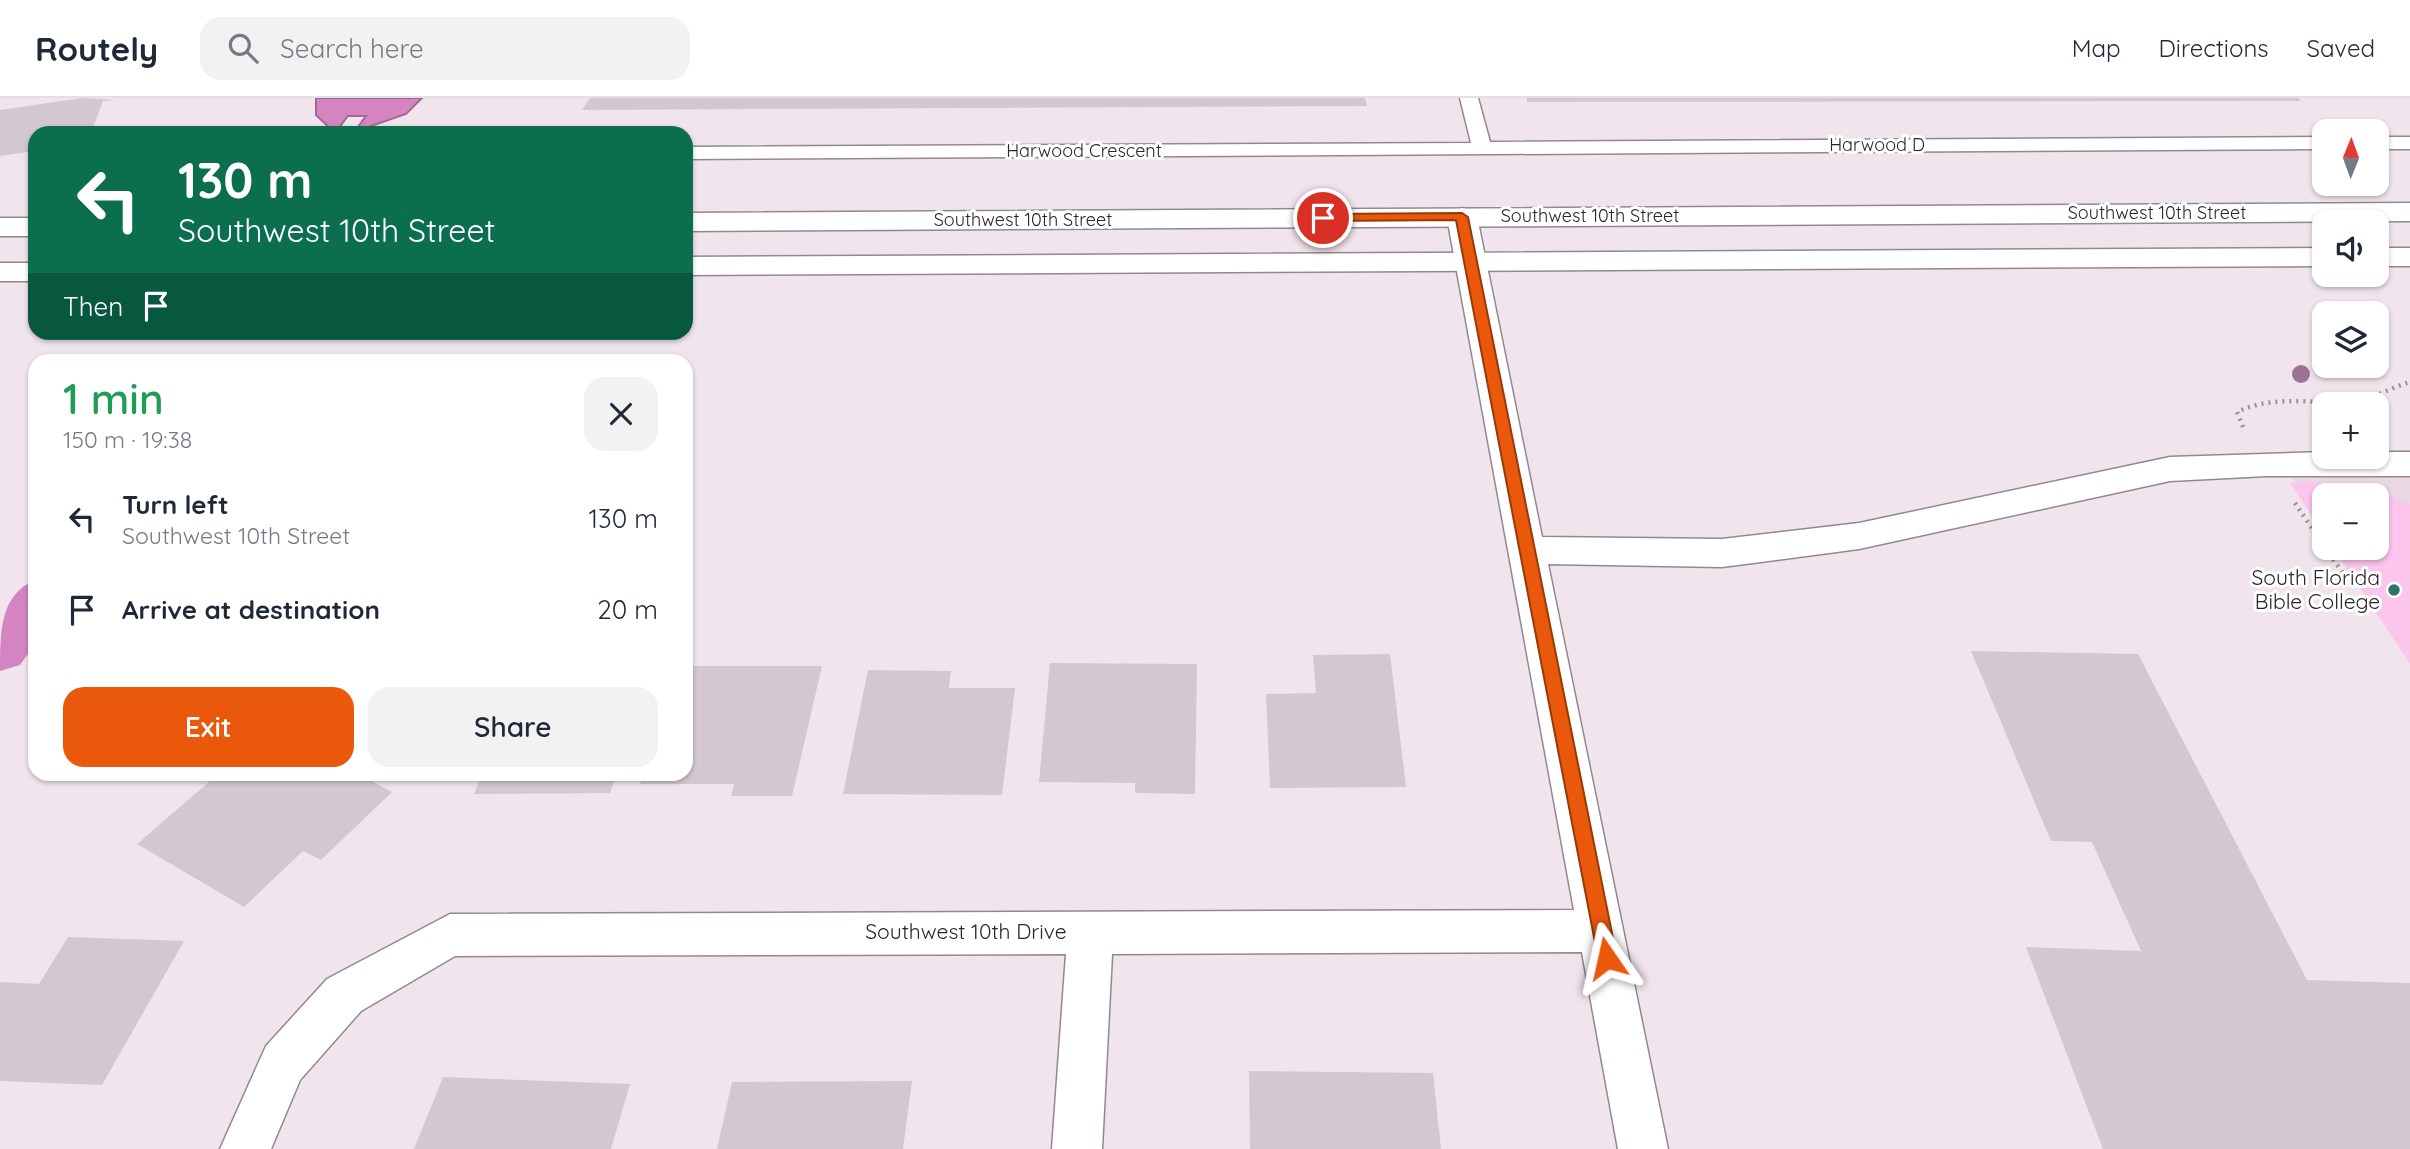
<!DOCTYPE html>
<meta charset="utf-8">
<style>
:root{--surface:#fff;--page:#f2f2f3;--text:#1f2937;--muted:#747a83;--line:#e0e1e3;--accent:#ea580c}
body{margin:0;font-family:Quicksand,sans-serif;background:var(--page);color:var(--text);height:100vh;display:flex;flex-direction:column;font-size:26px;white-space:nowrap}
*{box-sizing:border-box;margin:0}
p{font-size:23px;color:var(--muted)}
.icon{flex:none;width:38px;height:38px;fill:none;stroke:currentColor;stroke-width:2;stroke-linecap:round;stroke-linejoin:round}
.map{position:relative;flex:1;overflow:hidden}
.side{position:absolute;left:28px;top:256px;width:665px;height:427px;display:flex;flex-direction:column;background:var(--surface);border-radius:21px;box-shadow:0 2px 5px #0004}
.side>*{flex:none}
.guide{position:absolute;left:28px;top:28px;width:665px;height:214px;border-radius:21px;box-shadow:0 2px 5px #0004;background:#0b6e4f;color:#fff;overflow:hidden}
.needle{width:46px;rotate:1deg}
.tools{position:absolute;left:2312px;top:21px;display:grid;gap:14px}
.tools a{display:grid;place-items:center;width:77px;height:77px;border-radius:14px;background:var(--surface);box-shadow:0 2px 5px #0004;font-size:35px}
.pin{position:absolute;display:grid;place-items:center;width:60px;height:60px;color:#fff;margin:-30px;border:4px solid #fff;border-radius:50%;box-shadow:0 2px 7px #0007}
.me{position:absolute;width:77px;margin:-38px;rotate:349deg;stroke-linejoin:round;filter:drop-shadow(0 0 5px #0008)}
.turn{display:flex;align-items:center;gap:24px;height:147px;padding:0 35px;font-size:32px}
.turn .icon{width:91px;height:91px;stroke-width:2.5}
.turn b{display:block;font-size:49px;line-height:60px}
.then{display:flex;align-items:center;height:66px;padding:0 35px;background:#0003;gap:14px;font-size:26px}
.round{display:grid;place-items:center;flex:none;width:74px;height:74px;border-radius:21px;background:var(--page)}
.summary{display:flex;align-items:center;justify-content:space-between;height:119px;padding:0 35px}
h1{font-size:42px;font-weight:600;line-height:52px;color:#1e9e55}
.button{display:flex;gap:14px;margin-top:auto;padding:14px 35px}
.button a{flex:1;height:80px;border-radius:21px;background:var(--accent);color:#fff;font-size:28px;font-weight:600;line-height:80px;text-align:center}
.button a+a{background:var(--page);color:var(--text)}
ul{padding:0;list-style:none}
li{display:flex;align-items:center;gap:21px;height:91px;padding:0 35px}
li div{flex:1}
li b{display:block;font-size:26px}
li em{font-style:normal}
header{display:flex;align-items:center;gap:42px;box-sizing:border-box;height:98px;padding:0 35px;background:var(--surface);border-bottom:2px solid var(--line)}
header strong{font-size:33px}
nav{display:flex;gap:38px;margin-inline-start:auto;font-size:24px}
.search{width:490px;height:63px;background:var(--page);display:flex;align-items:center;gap:18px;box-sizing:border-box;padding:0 24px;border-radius:21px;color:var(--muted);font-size:26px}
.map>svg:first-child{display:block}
.built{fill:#ead7e4}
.green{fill:#fcc5ee}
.water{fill:#d584c2;stroke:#a26894;stroke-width:2}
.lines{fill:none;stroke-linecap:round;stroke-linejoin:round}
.canal{fill:#d584c2;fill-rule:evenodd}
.building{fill:#d4c8d0}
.service-casing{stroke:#938890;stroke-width:3}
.minor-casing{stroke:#938890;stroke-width:3}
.primary-casing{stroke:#938890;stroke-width:3}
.path{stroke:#999197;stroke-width:4.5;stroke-dasharray:2 5;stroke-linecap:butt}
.service{fill:#fff;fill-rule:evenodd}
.minor{fill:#fff;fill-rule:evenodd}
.primary{fill:#fff;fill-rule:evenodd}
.tree{fill:#9e7196}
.route{fill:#ea580c;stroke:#983908;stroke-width:2}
.poi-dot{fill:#2d756d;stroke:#fff;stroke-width:2.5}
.labels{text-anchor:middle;stroke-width:6;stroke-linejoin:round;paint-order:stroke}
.far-street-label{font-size:18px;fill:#2a2629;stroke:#fff}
.poi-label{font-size:21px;fill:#2a2629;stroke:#fff;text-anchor:end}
.street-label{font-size:21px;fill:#2a2629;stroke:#fff}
</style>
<header>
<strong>Routely</strong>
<div class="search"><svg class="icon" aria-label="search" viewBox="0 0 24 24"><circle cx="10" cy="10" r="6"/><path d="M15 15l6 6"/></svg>Search here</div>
<nav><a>Map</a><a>Directions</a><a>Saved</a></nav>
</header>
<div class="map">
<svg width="2410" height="1051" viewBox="0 0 2410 1051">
<rect width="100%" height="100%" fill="#f1e5ed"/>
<polygon class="built" points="2287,374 2410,374 2410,533 2376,450 2376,397 2324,397 2324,422"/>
<polygon class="green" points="2308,384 2359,387 2410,406 2410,566 2333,450 2376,450 2376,397 2324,397 2324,436 2290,385"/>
<polygon class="water" points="316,0 422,0 406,16 354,34 366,18 348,18 335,35 316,17"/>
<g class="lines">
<path class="canal" d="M35,482V546L20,567L0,573C0,533 0,497 35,482Z"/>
</g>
<g class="building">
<polygon points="83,0 116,2 103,3 91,35 35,35 35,53 0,58 0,12"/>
<polygon points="590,0 1365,0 1367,8 582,12"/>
<polygon points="1527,0 2298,0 2301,3 1527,4"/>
<polygon points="1971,553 2138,556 2307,882 2410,885 2410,1051 2103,1051 2026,849 2141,853 2092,744 2051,743"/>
<polygon points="1390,556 1406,689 1270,690 1266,596 1316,595 1313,557"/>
<polygon points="1050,565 1197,566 1195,696 1135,695 1135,685 1039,684"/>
<polygon points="686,568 822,568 792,698 731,698 734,686 640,686 643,676 686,676"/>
<polygon points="868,572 951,573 949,590 1015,590 1002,697 843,696"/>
<polygon points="218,676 358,676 392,694 321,762 303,753 244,809 137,746"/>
<polygon points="482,676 617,676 610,695 474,696"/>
<polygon points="68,839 184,843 102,987 0,983 0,884 39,886"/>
<polygon points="1249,973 1433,975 1441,1051 1250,1051"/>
<polygon points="443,979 630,986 611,1051 414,1051"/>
<polygon points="912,983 903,1051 717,1051 732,984"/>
</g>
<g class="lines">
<defs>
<g id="service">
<polygon points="1460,0 1478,0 1490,44 2324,39 2324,51 686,61 686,49 1471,45"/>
<rect x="2376" y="39" width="34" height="12"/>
</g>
<polygon id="minor" points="1462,110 1472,113 1477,119 1542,439 1722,441 1859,425 2170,359 2324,354 2324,359 2376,359 2376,354 2410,354 2410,378 2267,378 2170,383 1859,451 1722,469 1548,466 1668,1051 1618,1051 1582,854 1112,856 1102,1051 1052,1051 1066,856 455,858 361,913 300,982 271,1051 220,1051 266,948 327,881 450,816 1574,812 1447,119 1452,113"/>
<g id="primary">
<polygon points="2410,105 2410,123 686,133 686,115"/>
<rect x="0" y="120" width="35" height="18"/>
<polygon points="2324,150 2324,168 686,177 686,159"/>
<rect x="2376" y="150" width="34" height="18"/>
<rect x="0" y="165" width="35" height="18"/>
</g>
</defs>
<use href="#service" class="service-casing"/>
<use href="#minor" class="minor-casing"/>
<use href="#primary" class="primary-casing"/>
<g class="path">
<path d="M2243,329L2237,314C2277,295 2316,308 2357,302C2376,300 2392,289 2410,284"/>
<polyline points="2295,405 2324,448"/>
<polyline points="2325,450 2342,474"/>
</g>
<use href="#service" class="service"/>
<use href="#minor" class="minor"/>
<use href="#primary" class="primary"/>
</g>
<circle class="tree" cx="2301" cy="276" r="9"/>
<polygon class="route" points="1462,115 1468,119 1617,860 1614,866 1607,869 1601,866 1598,860 1456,122 1323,123 1317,120 1323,116"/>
<circle class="poi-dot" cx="2394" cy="492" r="7"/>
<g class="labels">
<g class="far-street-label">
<text x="1877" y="53">Harwood D</text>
<text x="1084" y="59">Harwood Crescent</text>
<text x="2157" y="121">Southwest 10th Street</text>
<text x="1590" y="124">Southwest 10th Street</text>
<text x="1023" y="128">Southwest 10th Street</text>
</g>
<g class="poi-label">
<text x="2380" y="487">South Florida<tspan x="2380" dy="24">Bible College</tspan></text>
</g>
<g class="street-label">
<text x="966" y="841">Southwest 10th Drive</text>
</g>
</g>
</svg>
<div class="tools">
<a><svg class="needle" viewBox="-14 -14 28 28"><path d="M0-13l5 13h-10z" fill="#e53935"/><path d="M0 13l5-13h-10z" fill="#747a83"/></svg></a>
<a><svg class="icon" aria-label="sound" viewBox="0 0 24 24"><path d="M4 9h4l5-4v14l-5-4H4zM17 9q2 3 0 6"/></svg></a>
<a><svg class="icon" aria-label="layers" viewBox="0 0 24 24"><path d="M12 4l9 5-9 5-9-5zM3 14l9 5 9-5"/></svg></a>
<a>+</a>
<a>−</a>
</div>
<div class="pin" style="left:1323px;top:120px;background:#d93025"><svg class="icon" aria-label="arrive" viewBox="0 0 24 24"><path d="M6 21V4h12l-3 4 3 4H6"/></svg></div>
<svg class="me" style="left:1607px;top:860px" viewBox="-20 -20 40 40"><path d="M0-17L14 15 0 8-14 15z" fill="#ea580c" stroke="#fff" stroke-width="4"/></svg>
<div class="guide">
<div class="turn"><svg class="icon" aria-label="left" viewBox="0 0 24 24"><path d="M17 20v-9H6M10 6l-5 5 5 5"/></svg><div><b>130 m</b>Southwest 10th Street</div></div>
<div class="then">Then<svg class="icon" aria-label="arrive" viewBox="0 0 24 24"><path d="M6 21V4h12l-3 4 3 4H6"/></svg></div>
</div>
<section class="side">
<div class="summary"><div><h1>1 min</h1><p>150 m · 19:38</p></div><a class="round"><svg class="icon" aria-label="close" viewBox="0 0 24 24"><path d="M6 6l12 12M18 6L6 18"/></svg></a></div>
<ul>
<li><svg class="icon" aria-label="left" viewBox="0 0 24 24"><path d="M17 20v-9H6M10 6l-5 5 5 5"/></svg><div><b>Turn left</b><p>Southwest 10th Street</p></div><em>130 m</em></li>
<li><svg class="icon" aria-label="arrive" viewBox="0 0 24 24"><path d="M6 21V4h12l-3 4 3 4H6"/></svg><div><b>Arrive at destination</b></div><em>20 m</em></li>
</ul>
<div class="button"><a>Exit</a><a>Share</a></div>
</section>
</div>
